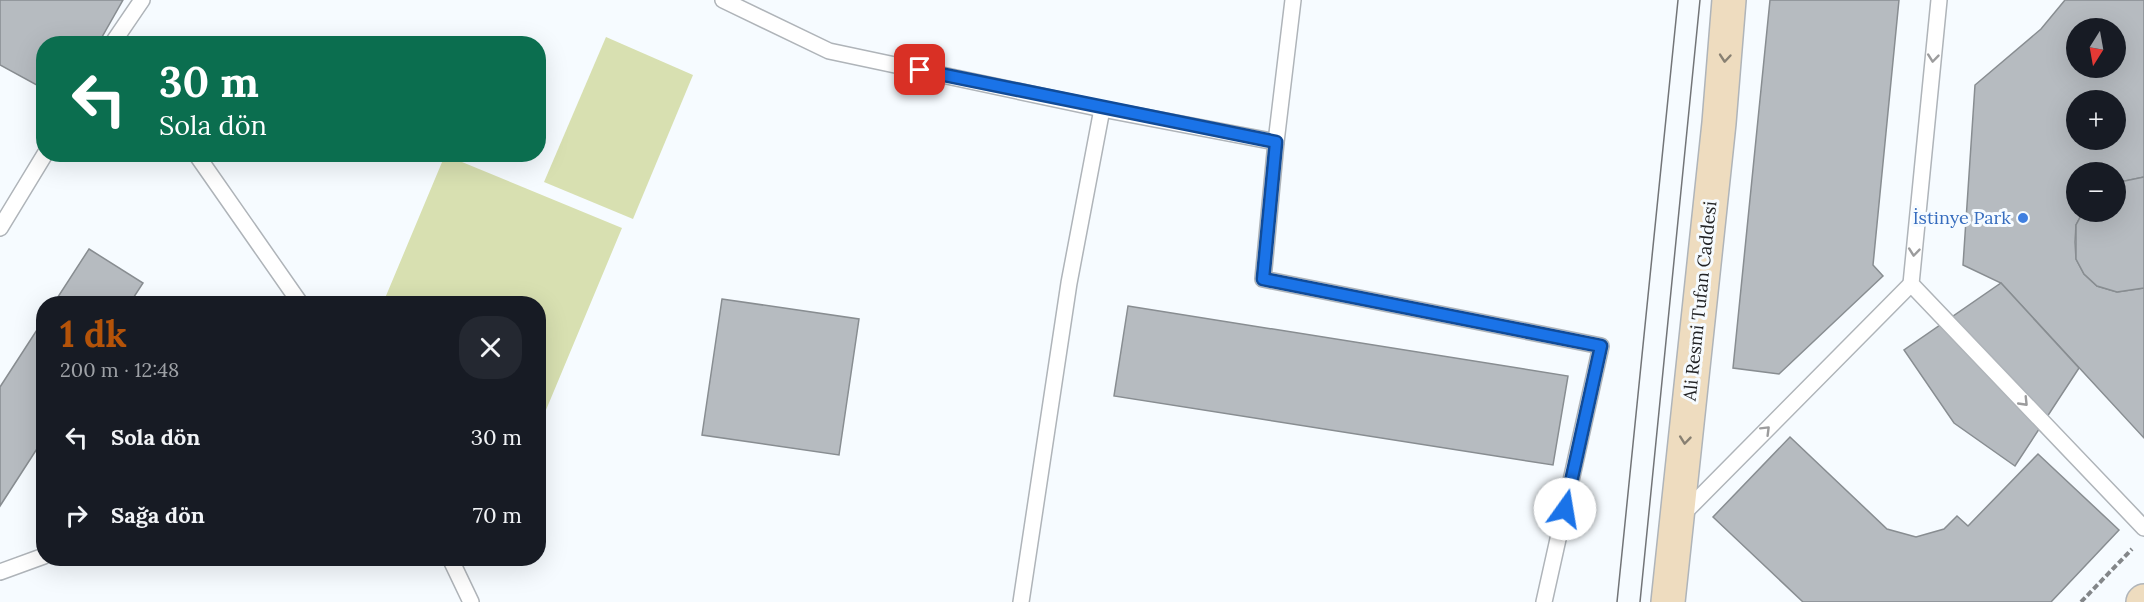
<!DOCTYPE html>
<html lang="tr">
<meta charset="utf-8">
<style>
:root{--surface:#171b24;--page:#242831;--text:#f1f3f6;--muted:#9ea1a6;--accent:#b45309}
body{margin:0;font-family:Lora,serif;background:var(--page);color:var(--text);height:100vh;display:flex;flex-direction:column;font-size:22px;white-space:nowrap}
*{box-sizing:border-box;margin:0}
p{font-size:20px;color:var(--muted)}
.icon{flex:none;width:33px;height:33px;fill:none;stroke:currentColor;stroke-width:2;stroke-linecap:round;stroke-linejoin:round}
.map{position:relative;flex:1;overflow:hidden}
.sheet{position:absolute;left:36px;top:296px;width:510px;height:270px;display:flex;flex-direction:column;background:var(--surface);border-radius:24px;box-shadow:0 6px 24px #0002}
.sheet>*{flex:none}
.guide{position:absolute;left:36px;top:36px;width:510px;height:126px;border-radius:24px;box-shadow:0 6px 24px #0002;background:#0b6e4f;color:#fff;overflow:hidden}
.needle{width:39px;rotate:191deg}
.controls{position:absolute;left:2066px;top:18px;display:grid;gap:12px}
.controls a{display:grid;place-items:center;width:60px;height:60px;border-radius:50%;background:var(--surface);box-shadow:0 6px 24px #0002;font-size:30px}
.pin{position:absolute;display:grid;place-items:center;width:51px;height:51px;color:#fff;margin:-26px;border-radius:12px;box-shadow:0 3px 9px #0006}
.me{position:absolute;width:66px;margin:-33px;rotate:13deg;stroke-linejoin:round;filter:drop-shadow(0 0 4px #0008)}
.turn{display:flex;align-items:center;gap:21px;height:126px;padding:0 24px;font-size:27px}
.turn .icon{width:78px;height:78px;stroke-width:2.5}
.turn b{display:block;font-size:42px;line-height:51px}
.round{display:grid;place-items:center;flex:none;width:63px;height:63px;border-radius:24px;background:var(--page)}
.overview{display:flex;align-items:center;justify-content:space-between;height:102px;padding:0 24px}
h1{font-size:36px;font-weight:700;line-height:45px;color:var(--accent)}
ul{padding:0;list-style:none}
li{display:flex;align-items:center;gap:18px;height:78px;padding:0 24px}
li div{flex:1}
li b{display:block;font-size:22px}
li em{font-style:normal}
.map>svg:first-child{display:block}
.green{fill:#d8e0b1}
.building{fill:#b6bbc0;stroke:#888d91;stroke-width:1.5;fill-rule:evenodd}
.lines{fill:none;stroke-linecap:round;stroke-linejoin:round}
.service-casing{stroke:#afb4b9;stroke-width:18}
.secondary-casing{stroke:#afb4b9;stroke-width:36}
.path{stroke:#838689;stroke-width:4;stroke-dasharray:6 3;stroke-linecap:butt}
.service{stroke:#fff;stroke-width:15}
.secondary{stroke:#eedcbf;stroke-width:33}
.tram{stroke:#727477;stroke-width:1.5}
.oneway{stroke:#888072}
.oneway2{stroke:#9c9c9d}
.route-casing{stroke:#114b97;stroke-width:15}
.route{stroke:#1a73e8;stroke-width:10}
.shop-dot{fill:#3f7fe0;stroke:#f6fbff;stroke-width:2}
.labels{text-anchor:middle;stroke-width:6;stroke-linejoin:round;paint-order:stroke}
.shop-label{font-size:18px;fill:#366cbe;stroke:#f6fbff;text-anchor:end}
.street-label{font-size:18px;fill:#222325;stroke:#f6fbff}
</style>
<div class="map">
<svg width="2144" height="602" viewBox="0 0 2144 602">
<rect width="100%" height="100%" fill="#f6fbff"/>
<g class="green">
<polygon points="606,37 693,75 633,219 544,182"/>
<polygon points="445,155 622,228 546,410 539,407 538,303 383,303"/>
</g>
<g class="building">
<polygon points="0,0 123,0 98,44 44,44 44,89 0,65"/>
<polygon points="1770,0 1899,0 1873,265 1883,276 1779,374 1733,368"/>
<path d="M2065,0H2144V177L2115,183V172H2076V212H2083L2076,225L2075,242L2076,259L2084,274L2097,286L2117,292L2144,288V438L2001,283L1963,265L1975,85L2041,29ZM2076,28H2115V68H2076ZM2076,100H2115V140H2076Z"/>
<polygon points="2144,177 2144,288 2117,292 2097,286 2084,274 2076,259 2076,225 2083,212 2115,212 2115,183"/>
<polygon points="89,249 143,283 130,303 54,303"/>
<polygon points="2001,283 2079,368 2015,466 1954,423 1904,350"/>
<polygon points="722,299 859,319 839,455 702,435"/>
<polygon points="1128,306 1568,376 1553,465 1114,396"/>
<polygon points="44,319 44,438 0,506 0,387"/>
<polygon points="1790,437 1887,529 1916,537 1944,529 1957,516 1968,526 2038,454 2119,530 2051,602 1803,602 1713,517"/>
</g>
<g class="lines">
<defs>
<g id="service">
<polyline points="723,0 829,51 1102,109 1276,142"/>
<polyline points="1293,0 1276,142 1263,279 1601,346 1544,602"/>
<polyline points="1939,0 1911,284 2144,528"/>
<polyline points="112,44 142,0"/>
<polyline points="196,154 300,303"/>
<polyline points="0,228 45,154"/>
<polyline points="1684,518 1684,513 1700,497 1911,284"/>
<polyline points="450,558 471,602"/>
<polyline points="0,572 44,556"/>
<polyline points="1021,602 1069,283 1102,109"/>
</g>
<g id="secondary">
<polyline points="1668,602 1719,123 1729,0"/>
<polyline points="2143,602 2144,601"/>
</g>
</defs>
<use href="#service" class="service-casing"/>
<use href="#secondary" class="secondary-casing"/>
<polyline class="path" points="2081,602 2132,549"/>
<use href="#service" class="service"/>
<use href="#secondary" class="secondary"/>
<g class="tram">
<polyline points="1617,602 1678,0"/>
<polyline points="1640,602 1700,0"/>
</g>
</g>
<defs><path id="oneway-chevron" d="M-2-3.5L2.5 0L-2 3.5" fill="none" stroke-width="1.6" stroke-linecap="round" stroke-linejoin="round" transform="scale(1.5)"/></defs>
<g class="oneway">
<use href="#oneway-chevron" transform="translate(1725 58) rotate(95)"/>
<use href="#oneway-chevron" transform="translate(1685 440) rotate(96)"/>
</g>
<g class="oneway2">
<use href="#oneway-chevron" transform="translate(1933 58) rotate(96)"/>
<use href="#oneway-chevron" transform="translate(1914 252) rotate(96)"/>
<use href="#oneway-chevron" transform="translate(2024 402) rotate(46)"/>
<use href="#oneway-chevron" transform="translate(1766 430) rotate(-45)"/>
</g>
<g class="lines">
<defs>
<polyline id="route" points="920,70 1276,142 1263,279 1601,346 1565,509"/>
</defs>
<use href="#route" class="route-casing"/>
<use href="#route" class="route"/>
</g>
<circle class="shop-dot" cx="2023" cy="218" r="6"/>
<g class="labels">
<g class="shop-label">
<text x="2011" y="224">İstinye Park</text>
</g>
<g class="street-label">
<text transform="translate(1700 301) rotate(-84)" y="6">Ali Resmi Tufan Caddesi</text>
</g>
</g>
</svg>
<div class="controls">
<a><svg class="needle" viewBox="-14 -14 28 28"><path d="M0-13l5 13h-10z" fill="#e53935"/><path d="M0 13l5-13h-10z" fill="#9ea1a6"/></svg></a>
<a>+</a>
<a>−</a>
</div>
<div class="pin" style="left:920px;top:70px;background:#d93025"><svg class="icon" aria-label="arrive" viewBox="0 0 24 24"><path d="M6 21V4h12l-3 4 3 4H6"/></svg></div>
<svg class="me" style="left:1565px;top:509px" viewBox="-20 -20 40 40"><circle r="19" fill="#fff"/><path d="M0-13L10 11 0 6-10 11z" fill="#1a73e8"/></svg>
<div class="guide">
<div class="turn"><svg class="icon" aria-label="left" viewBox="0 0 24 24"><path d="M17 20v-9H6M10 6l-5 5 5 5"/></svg><div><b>30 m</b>Sola dön</div></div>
</div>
<section class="sheet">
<div class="overview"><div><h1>1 dk</h1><p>200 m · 12:48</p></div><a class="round"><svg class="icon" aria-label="close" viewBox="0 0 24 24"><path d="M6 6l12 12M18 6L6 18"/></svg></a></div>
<ul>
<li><svg class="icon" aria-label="left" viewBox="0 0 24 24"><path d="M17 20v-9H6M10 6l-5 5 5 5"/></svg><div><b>Sola dön</b></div><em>30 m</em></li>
<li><svg class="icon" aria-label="right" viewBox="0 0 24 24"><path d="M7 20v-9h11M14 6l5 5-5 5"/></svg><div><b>Sağa dön</b></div><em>70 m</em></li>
</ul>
</section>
</div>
